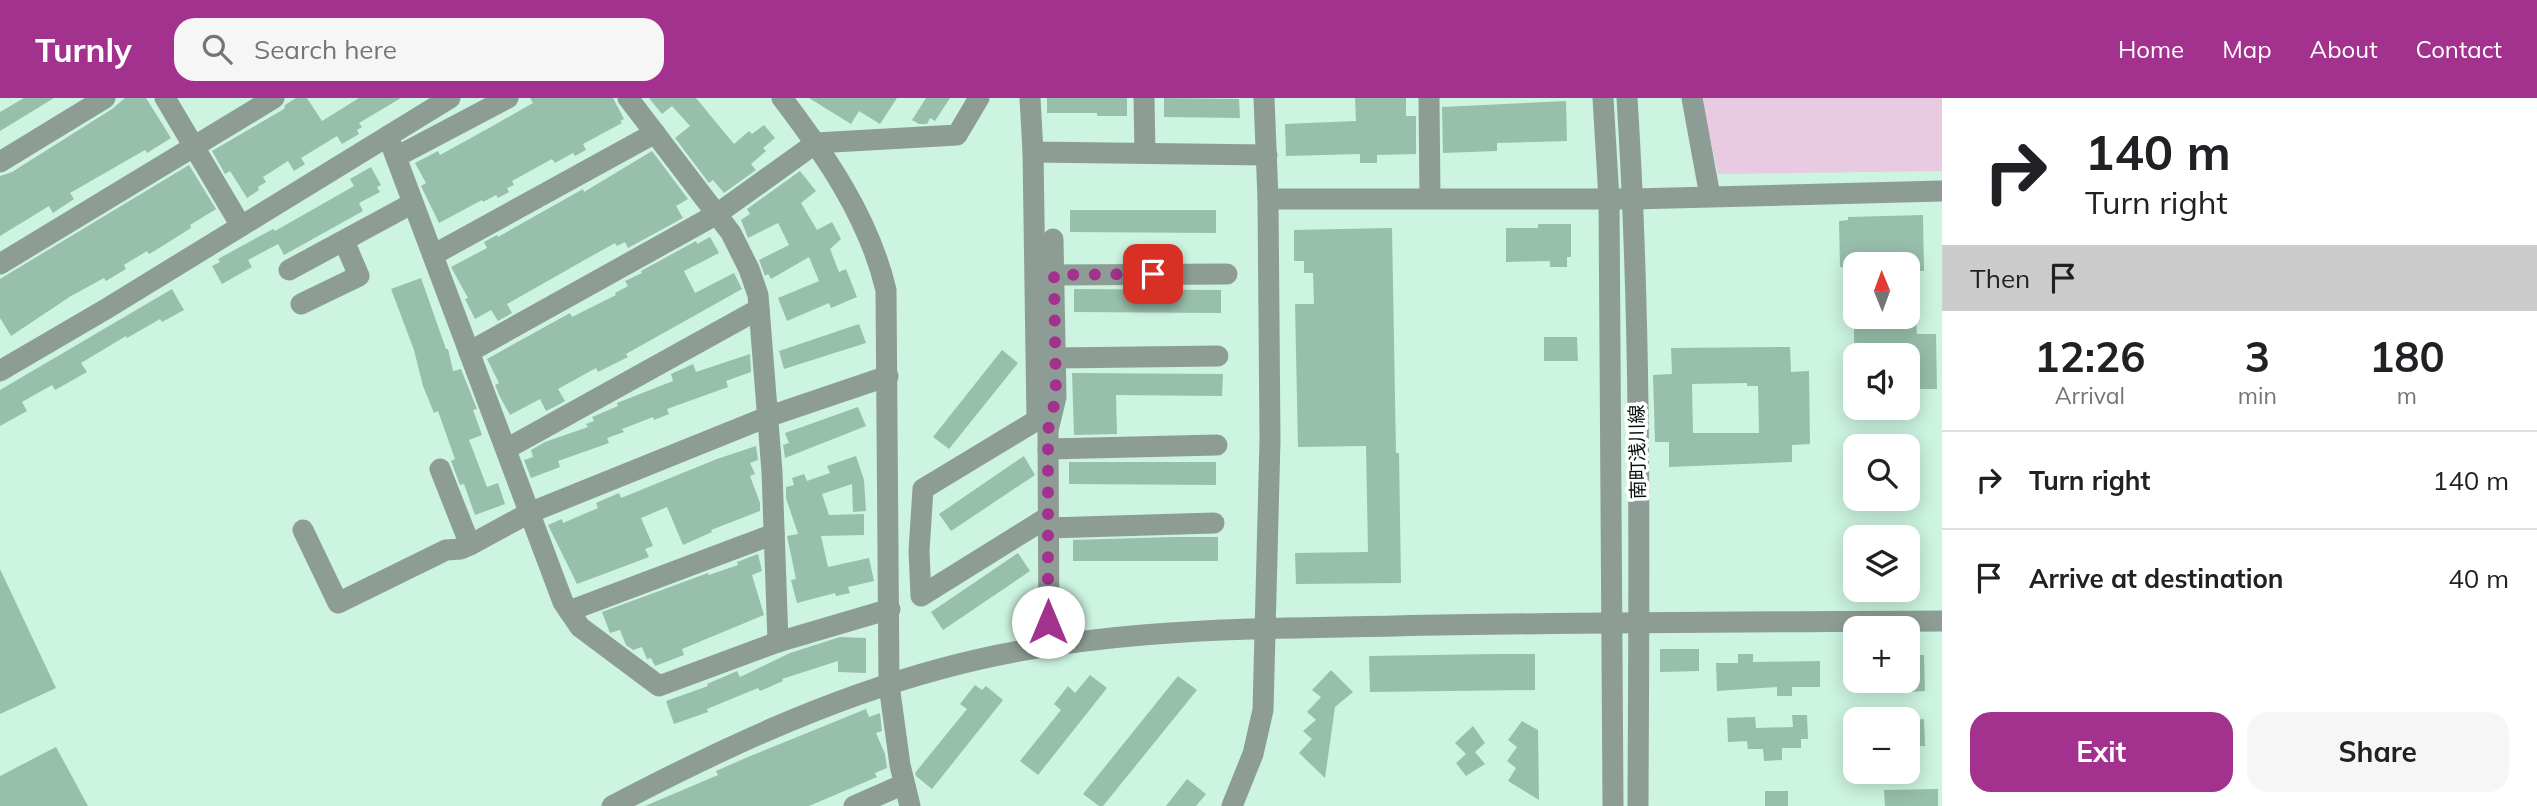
<!DOCTYPE html>
<meta charset="utf-8">
<style>
:root{--surface:#fff;--page:#f6f6f6;--text:#202124;--muted:#757577;--line:#e0e0e0;--accent:#a3328e}
body{margin:0;font-family:Mulish,"Noto Sans JP",sans-serif;background:var(--page);color:var(--text);height:100vh;display:flex;flex-direction:column;font-size:26px;white-space:nowrap}
*{box-sizing:border-box;margin:0}
p{font-size:23px;color:var(--muted)}
.icon{flex:none;width:38px;height:38px;fill:none;stroke:currentColor;stroke-width:2;stroke-linecap:round;stroke-linejoin:round}
.map{position:relative;flex:1;overflow:hidden}
.panel{display:flex;flex-direction:column;background:var(--surface);width:595px}
.panel>*{flex:none}
.guide{background:#fff;color:var(--text);overflow:hidden}
.needle{width:46px;rotate:359deg}
.fabs{position:absolute;left:1843px;top:154px;display:grid;gap:14px}
.fabs a{display:grid;place-items:center;width:77px;height:77px;border-radius:14px;background:var(--surface);box-shadow:0 4px 18px #0003;font-size:35px}
.pin{position:absolute;display:grid;place-items:center;width:60px;height:60px;color:#fff;margin:-30px;border-radius:14px;box-shadow:0 4px 10px #0006}
.me{position:absolute;width:77px;margin:-38px;rotate:0deg;stroke-linejoin:round;filter:drop-shadow(0 0 5px #0008)}
.turn{display:flex;align-items:center;gap:24px;height:147px;padding:0 28px;font-size:32px}
.turn .icon{width:91px;height:91px;stroke-width:2.5}
.turn b{display:block;font-size:49px;line-height:60px}
.then{display:flex;align-items:center;height:66px;padding:0 28px;background:#0003;gap:14px;font-size:26px}
.eta{display:flex;justify-content:space-evenly;align-items:center;height:119px;text-align:center}
.eta b{font-size:42px;font-weight:700;line-height:49px}
.action{display:flex;gap:14px;margin-top:auto;padding:14px 28px}
.action a{flex:1;height:80px;border-radius:21px;background:var(--accent);color:#fff;font-size:28px;font-weight:700;line-height:80px;text-align:center}
.action a+a{background:var(--page);color:var(--text)}
ul{padding:0;list-style:none}
li{display:flex;align-items:center;gap:21px;height:98px;padding:0 28px;border-top:2px solid var(--line)}
li div{flex:1}
li b{display:block;font-size:26px}
li em{font-style:normal}
header{display:flex;align-items:center;gap:42px;box-sizing:border-box;height:98px;padding:0 35px;background:var(--accent);color:#fff}
header strong{font-size:33px}
nav{display:flex;gap:38px;margin-inline-start:auto;font-size:24px}
.search{width:490px;height:63px;background:var(--page);display:flex;align-items:center;gap:18px;box-sizing:border-box;padding:0 24px;border-radius:21px;color:var(--muted);font-size:26px}
main{display:flex;flex:1;min-height:0}
.map>svg:first-child{display:block}
.green{fill:#e8cbe0}
.building{fill:#98bfac;fill-rule:evenodd}
.lines{fill:none;stroke-linecap:round;stroke-linejoin:round}
.minor{stroke:#8d9d95;stroke-width:21}
.route{stroke:#a3328e;stroke-width:12;stroke-dasharray:0 21.6}
.labels{text-anchor:middle;stroke-width:7;stroke-linejoin:round;paint-order:stroke}
.street-label{font-size:19px;fill:#030f08;stroke:#fff}
</style>
<header>
<strong>Turnly</strong>
<div class="search"><svg class="icon" aria-label="search" viewBox="0 0 24 24"><circle cx="10" cy="10" r="6"/><path d="M15 15l6 6"/></svg>Search here</div>
<nav><a>Home</a><a>Map</a><a>About</a><a>Contact</a></nav>
</header>
<main>
<div class="map">
<svg width="1942" height="708" viewBox="0 0 1942 708">
<rect width="100%" height="100%" fill="#ccf4e0"/>
<polygon class="green" points="1701,0 1942,0 1942,73 1718,76"/>
<g class="building">
<polygon points="24,0 54,0 0,33 0,14"/>
<polygon points="125,0 146,0 171,40 147,55 145,52 70,95 74,101 53,115 49,108 0,138 0,78 12,74 112,11"/>
<polygon points="296,0 307,0 322,23 359,0 401,0 359,25 362,29 357,32 359,36 342,46 337,38 301,60 305,66 294,73 288,63 263,79 266,84 258,89 259,92 247,100 230,73 225,76 212,53 284,11 285,7"/>
<polygon points="530,0 613,0 624,21 620,23 622,25 583,46 586,52 575,58 573,55 555,65 552,61 512,83 514,87 507,90 509,94 498,100 496,97 483,104 482,102 439,125 421,88 426,85 415,65 438,53 440,57 489,30 533,5"/>
<polygon points="649,0 696,0 734,46 749,33 752,36 764,27 775,40 763,50 766,53 751,66 756,72 724,95 713,82 709,85 675,40 690,28 672,8 662,16"/>
<polygon points="809,0 897,0 880,26 859,13 851,26"/>
<polygon points="926,0 950,0 935,23 930,20 927,26 919,26 912,22"/>
<polygon points="1047,0 1127,0 1127,18 1097,18 1097,15 1047,15"/>
<polygon points="1164,0 1239,1 1240,20 1164,19"/>
<polygon points="1355,0 1406,0 1406,18 1416,18 1416,56 1377,57 1377,65 1360,65 1360,56 1286,58 1285,26 1356,23"/>
<polygon points="1566,3 1567,43 1497,45 1497,53 1443,55 1442,9"/>
<polygon points="652,53 688,101 676,108 683,120 628,150 625,144 617,148 615,145 581,164 507,206 512,215 498,223 491,212 475,221 465,201 468,200 451,169 487,150 484,144 497,137 498,139 583,91 584,94"/>
<polygon points="189,67 216,111 190,127 191,130 156,152 149,156 147,153 124,167 126,171 106,183 104,180 71,198 11,238 0,220 0,181"/>
<polygon points="371,69 381,87 377,89 380,94 359,105 363,113 284,157 278,146 248,162 252,169 222,186 212,168 220,164 218,161 273,131 275,133 354,88 350,81"/>
<polygon points="800,73 816,93 801,105 817,132 832,124 841,141 830,151 839,174 846,171 857,199 831,210 829,205 787,223 778,200 819,183 809,159 771,181 768,176 765,178 759,162 789,147 778,125 748,140 741,122 750,116 747,111"/>
<polygon points="1070,112 1216,112 1216,135 1070,134"/>
<polygon points="1923,117 1924,173 1908,173 1908,166 1855,166 1855,169 1840,169 1839,123 1848,122 1848,119"/>
<polygon points="1538,126 1571,126 1571,159 1567,159 1567,169 1550,169 1550,163 1506,164 1506,130 1538,130"/>
<polygon points="1392,130 1396,355 1399,355 1401,485 1296,486 1295,455 1368,454 1366,348 1298,349 1295,206 1314,206 1313,175 1304,175 1304,163 1294,163 1294,132"/>
<polygon points="710,139 719,155 684,173 695,195 734,175 742,191 626,256 628,259 598,274 596,270 558,291 565,303 556,308 546,313 540,301 510,317 500,299 495,287 499,285 487,261 570,215 572,219 616,197 615,195 628,188 625,183 642,175 641,173 696,143 697,146"/>
<polygon points="421,180 446,251 448,251 453,273 461,271 477,311 473,312 482,337 469,342 487,389 498,385 505,406 475,417 464,386 460,387 451,363 455,361 438,313 434,315 423,288 414,252 391,191"/>
<polygon points="172,191 184,212 162,224 160,221 127,240 126,238 81,265 87,274 55,292 52,287 22,304 27,313 0,328 0,292"/>
<polygon points="1074,191 1221,192 1221,215 1074,214"/>
<polygon points="1861,219 1916,219 1917,236 1936,236 1937,291 1908,291 1908,257 1854,257 1854,223 1861,223"/>
<polygon points="859,226 866,245 784,271 779,253"/>
<polygon points="1544,239 1577,239 1578,263 1544,263"/>
<path d="M1790,249L1791,274L1809,273L1810,346L1792,347V364L1669,369V344H1655L1653,277L1672,276L1671,250ZM1747,285V288H1758L1759,335H1693L1692,286Z"/>
<polygon points="1002,252 1018,265 949,351 933,339"/>
<polygon points="750,256 751,274 726,283 728,289 667,311 669,316 654,322 653,319 622,331 624,334 607,340 609,345 558,363 560,369 531,380 524,362 533,359 531,352 545,344 588,329 586,326 594,323 592,319 618,308 617,305 673,283 671,276 693,266 696,274"/>
<polygon points="1072,275 1223,276 1222,298 1116,297 1117,336 1074,337"/>
<polygon points="858,309 866,328 785,360 783,347 789,345 785,335"/>
<polygon points="756,348 758,362 750,365 755,376 750,378 760,405 760,413 711,432 712,434 683,447 667,409 641,420 653,448 645,451 649,459 577,486 548,427 562,421 563,425 598,410 596,405 619,395 621,400 717,361"/>
<polygon points="856,358 864,382 866,413 853,414 852,386 822,396 829,417 864,416 864,437 821,438 828,469 869,460 874,483 848,489 850,495 836,498 835,495 797,505 791,482 796,481 787,438 798,436 786,400 786,389 794,387 792,380 804,376 807,383 830,375 827,368"/>
<polygon points="1024,358 1035,377 951,433 939,416"/>
<polygon points="1069,364 1216,364 1216,387 1069,386"/>
<polygon points="1173,439 1218,439 1218,463 1073,463 1073,442"/>
<polygon points="1018,455 1030,473 943,532 931,514"/>
<polygon points="758,456 762,473 752,477 764,517 682,551 684,557 655,568 651,560 647,561 642,549 633,552 626,547 620,532 610,535 602,514 708,475 709,477 738,467 737,464"/>
<polygon points="0,471 56,590 0,616"/>
<polygon points="840,539 866,540 866,575 838,574 838,563 782,581 783,583 760,593 758,590 707,611 708,614 674,626 666,603 708,588 707,586 737,573 740,579 790,555"/>
<polygon points="1660,551 1699,551 1699,573 1660,574"/>
<polygon points="1494,556 1535,556 1535,592 1370,594 1369,558"/>
<polygon points="1738,556 1753,556 1753,564 1820,563 1820,589 1792,589 1792,598 1777,598 1777,589 1717,593 1716,565 1738,565"/>
<polygon points="1908,557 1924,557 1925,593 1908,594"/>
<polygon points="1331,572 1353,594 1335,609 1325,680 1299,655 1312,641 1303,633 1316,622 1307,614 1321,599 1312,592"/>
<polygon points="1090,577 1107,590 1038,677 1020,663 1061,612 1054,606 1068,588 1075,595"/>
<polygon points="1178,578 1197,592 1103,708 1099,708 1083,696"/>
<polygon points="975,587 982,592 986,588 1003,602 932,691 916,678 915,675 967,611 960,606"/>
<polygon points="866,611 869,619 880,615 882,633 876,635 885,656 887,670 875,675 877,679 809,708 645,708 718,677 716,673 748,659"/>
<polygon points="1792,617 1807,617 1808,641 1801,641 1801,650 1782,650 1782,662 1764,663 1763,651 1748,651 1747,643 1728,644 1727,620 1755,619 1756,630 1793,629"/>
<polygon points="1924,621 1925,648 1908,648 1908,622"/>
<polygon points="1522,623 1538,632 1539,702 1508,683 1516,670 1507,663 1517,649 1508,642"/>
<polygon points="1473,628 1485,645 1475,654 1485,666 1466,678 1456,665 1466,656 1455,645"/>
<polygon points="56,649 88,708 0,708 0,678"/>
<polygon points="1187,681 1206,696 1196,708 1166,708"/>
<polygon points="1938,691 1938,708 1885,708 1884,692"/>
<rect x="1765" y="693" width="23" height="15"/>
</g>
<g class="lines">
<g class="minor">
<polyline points="165,0 241,128"/>
<polyline points="628,0 731,135 749,171 758,197 772,374 778,544"/>
<path d="M782,0C826,58 869,120 886,192L889,587L900,667L910,708"/>
<polyline points="1030,0 1033,54 1267,57"/>
<polyline points="1144,0 1145,55"/>
<polyline points="1264,0 1268,101"/>
<polyline points="1429,0 1430,100"/>
<polyline points="1603,0 1609,101 1613,708"/>
<path d="M1627,0C1642,235 1639,472 1638,708"/>
<polyline points="1692,0 1710,98"/>
<polyline points="388,38 563,504 580,529 659,588 778,544 890,511"/>
<polyline points="1033,54 1037,322"/>
<polyline points="396,59 508,0"/>
<polyline points="0,64 105,0"/>
<polyline points="433,157 655,35"/>
<polyline points="0,166 274,0"/>
<polyline points="289,172 413,105"/>
<polyline points="1054,177 1227,176"/>
<polyline points="301,206 359,178 344,143"/>
<polyline points="469,254 717,116 816,45 957,37 979,0"/>
<polyline points="1055,260 1218,258"/>
<polyline points="0,273 106,211 450,0"/>
<polyline points="506,351 759,211"/>
<polyline points="1048,351 1217,347"/>
<polyline points="440,371 470,447"/>
<polyline points="1048,419 921,498 919,453 923,391 1037,322 1050,323"/>
<polyline points="1048,430 1214,425"/>
<polyline points="303,432 338,505 446,452 461,451 470,447 529,415 767,319 888,278"/>
<polyline points="569,513 774,436"/>
<polyline points="1049,547 1048,332 1056,299 1053,141"/>
<path d="M612,708C717,653 825,602 940,571C1088,530 1243,531 1395,528C1577,524 1760,524 1942,523"/>
<polyline points="854,708 904,686"/>
<polyline points="1232,708 1253,656 1263,612 1270,342 1268,101 1633,101 1942,93"/>
</g>
</g>
<g class="lines">
<polyline class="route" points="1048,524 1048,332 1056,299 1054,177 1153,176"/>
</g>
<g class="labels">
<g class="street-label">
<text transform="translate(1637 354) rotate(-91)" y="7">南町浅川線</text>
</g>
</g>
</svg>
<div class="fabs">
<a><svg class="needle" viewBox="-14 -14 28 28"><path d="M0-13l5 13h-10z" fill="#e53935"/><path d="M0 13l5-13h-10z" fill="#757577"/></svg></a>
<a><svg class="icon" aria-label="sound" viewBox="0 0 24 24"><path d="M4 9h4l5-4v14l-5-4H4zM17 9q2 3 0 6"/></svg></a>
<a><svg class="icon" aria-label="search" viewBox="0 0 24 24"><circle cx="10" cy="10" r="6"/><path d="M15 15l6 6"/></svg></a>
<a><svg class="icon" aria-label="layers" viewBox="0 0 24 24"><path d="M12 4l9 5-9 5-9-5zM3 14l9 5 9-5"/></svg></a>
<a>+</a>
<a>−</a>
</div>
<div class="pin" style="left:1153px;top:176px;background:#d93025"><svg class="icon" aria-label="arrive" viewBox="0 0 24 24"><path d="M6 21V4h12l-3 4 3 4H6"/></svg></div>
<svg class="me" style="left:1048px;top:524px" viewBox="-20 -20 40 40"><circle r="19" fill="#fff"/><path d="M0-13L10 11 0 6-10 11z" fill="#a3328e"/></svg>
</div>
<section class="panel">
<div class="guide">
<div class="turn"><svg class="icon" aria-label="right" viewBox="0 0 24 24"><path d="M7 20v-9h11M14 6l5 5-5 5"/></svg><div><b>140 m</b>Turn right</div></div>
<div class="then">Then<svg class="icon" aria-label="arrive" viewBox="0 0 24 24"><path d="M6 21V4h12l-3 4 3 4H6"/></svg></div>
</div>
<div class="eta">
<div><b>12:26</b><p>Arrival</p></div>
<div><b>3</b><p>min</p></div>
<div><b>180</b><p>m</p></div>
</div>
<ul>
<li><svg class="icon" aria-label="right" viewBox="0 0 24 24"><path d="M7 20v-9h11M14 6l5 5-5 5"/></svg><div><b>Turn right</b></div><em>140 m</em></li>
<li><svg class="icon" aria-label="arrive" viewBox="0 0 24 24"><path d="M6 21V4h12l-3 4 3 4H6"/></svg><div><b>Arrive at destination</b></div><em>40 m</em></li>
</ul>
<div class="action"><a>Exit</a><a>Share</a></div>
</section>
</main>
